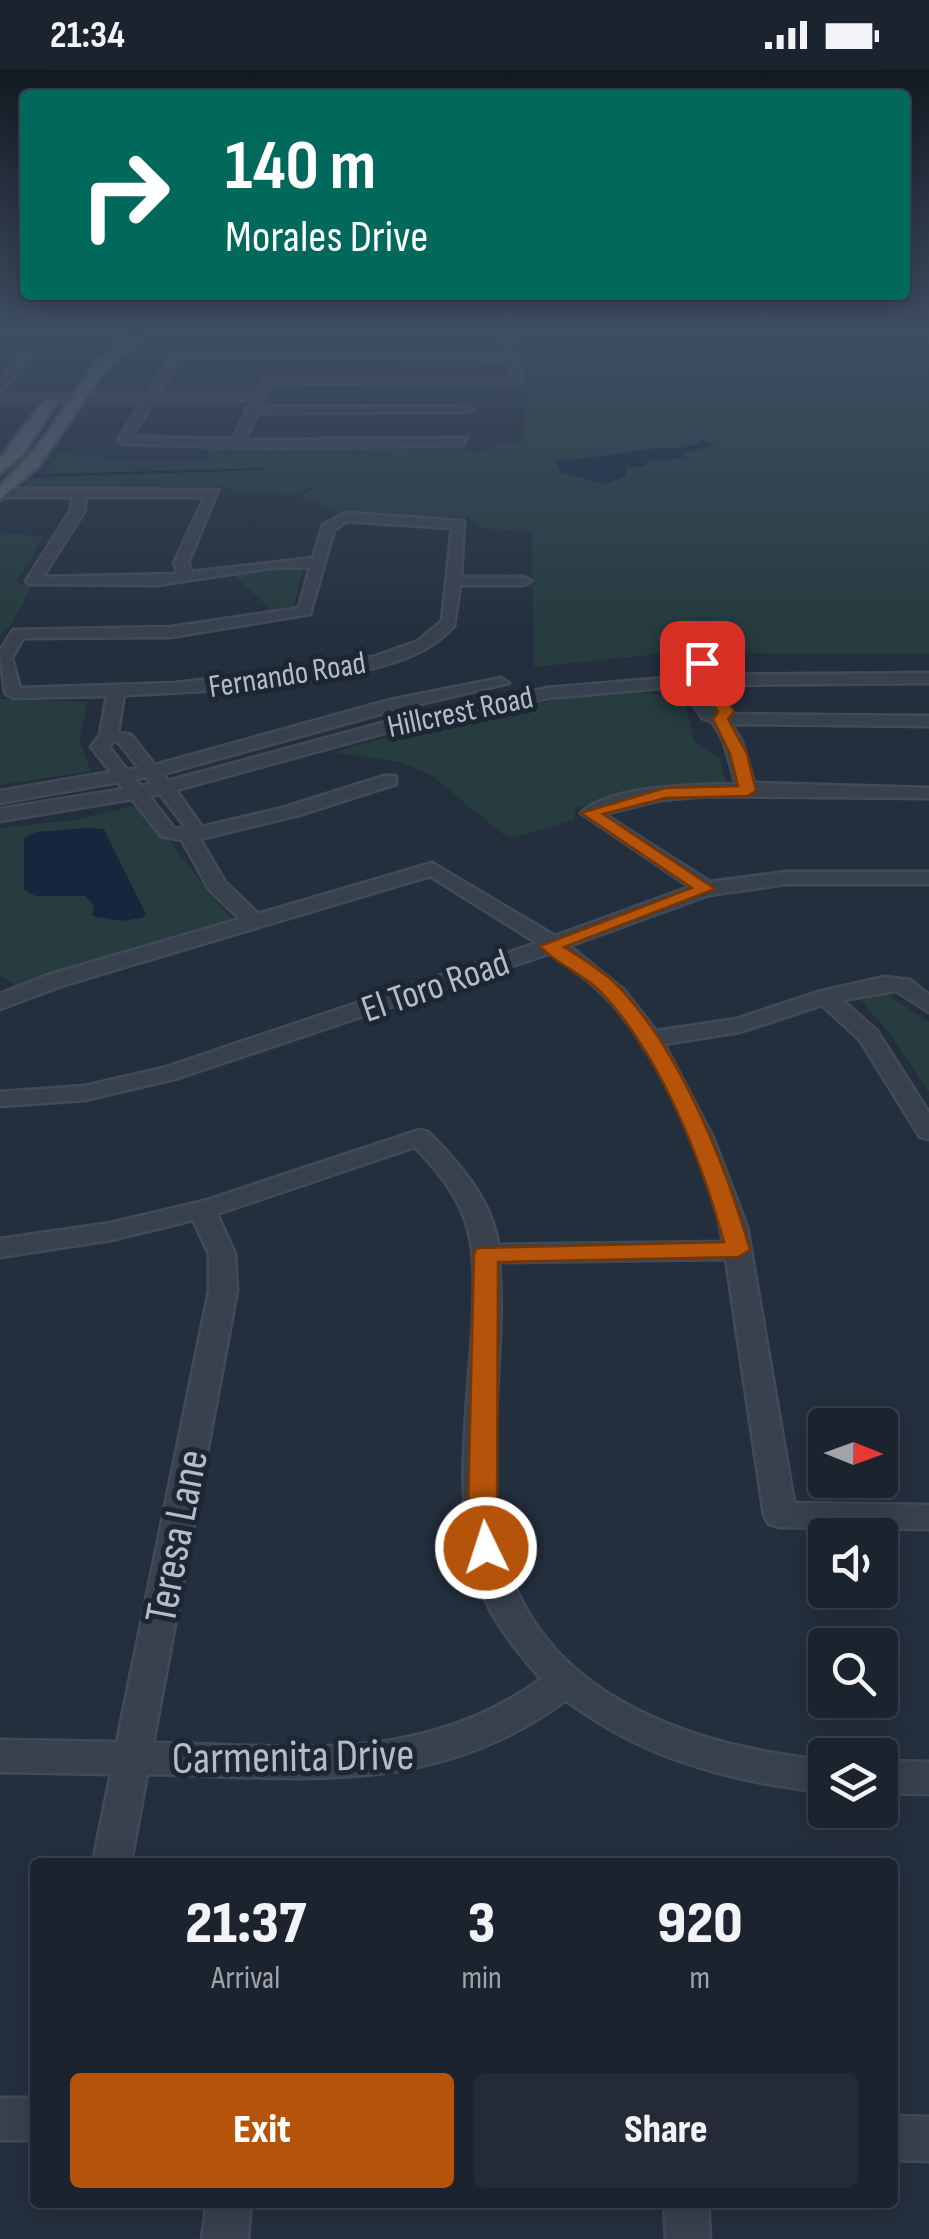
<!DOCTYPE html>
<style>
:root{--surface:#1b232e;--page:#242b36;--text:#f1f3f6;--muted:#a0a4aa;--line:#39404a;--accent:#b45309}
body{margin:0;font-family:"Sofia Sans Condensed",sans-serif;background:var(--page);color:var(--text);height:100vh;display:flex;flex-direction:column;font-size:38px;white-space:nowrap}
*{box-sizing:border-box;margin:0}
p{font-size:32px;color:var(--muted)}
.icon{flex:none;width:55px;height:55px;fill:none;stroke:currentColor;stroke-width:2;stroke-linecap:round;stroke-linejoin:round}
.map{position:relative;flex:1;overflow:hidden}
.sheet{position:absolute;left:30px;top:1788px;width:868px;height:350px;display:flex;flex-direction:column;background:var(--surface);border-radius:10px;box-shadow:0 5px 25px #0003,0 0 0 2px var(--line)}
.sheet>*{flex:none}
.top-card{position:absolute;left:20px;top:20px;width:890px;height:210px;border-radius:10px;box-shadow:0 5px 25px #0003,0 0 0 2px var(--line);background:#00695c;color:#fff;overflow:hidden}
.needle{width:65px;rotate:91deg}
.tools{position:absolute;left:808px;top:1338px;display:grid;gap:20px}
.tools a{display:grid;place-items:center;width:90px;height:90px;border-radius:10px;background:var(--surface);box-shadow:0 5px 25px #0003,0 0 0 2px var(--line);font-size:50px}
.pin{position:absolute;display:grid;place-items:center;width:85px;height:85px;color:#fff;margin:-42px;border-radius:20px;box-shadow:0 5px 15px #0006}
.me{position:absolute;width:110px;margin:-55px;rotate:356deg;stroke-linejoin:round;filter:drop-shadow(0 0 8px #0008)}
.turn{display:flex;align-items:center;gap:35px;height:210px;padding:0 40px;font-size:45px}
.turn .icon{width:130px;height:130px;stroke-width:2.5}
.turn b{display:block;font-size:70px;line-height:85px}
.eta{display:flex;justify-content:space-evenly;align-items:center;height:170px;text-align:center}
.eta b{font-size:60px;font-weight:800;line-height:70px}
.cta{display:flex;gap:20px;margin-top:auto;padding:20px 40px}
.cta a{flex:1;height:115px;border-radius:10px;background:var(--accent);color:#fff;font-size:40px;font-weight:800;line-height:115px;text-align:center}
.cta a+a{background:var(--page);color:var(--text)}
.status{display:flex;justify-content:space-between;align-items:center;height:70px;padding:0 50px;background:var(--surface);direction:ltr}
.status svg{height:28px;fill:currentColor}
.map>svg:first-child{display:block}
.green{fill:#263c3f}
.water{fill:#17263c}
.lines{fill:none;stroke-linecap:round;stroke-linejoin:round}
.stream{stroke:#17263c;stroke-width:2.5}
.minor-casing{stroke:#414a57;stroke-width:5}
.major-casing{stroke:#414a57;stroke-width:6}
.minor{fill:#38414e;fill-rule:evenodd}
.major{fill:#56606e;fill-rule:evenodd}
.route{fill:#b45309;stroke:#753606;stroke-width:2.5}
.labels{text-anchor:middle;stroke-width:10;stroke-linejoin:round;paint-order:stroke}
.far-street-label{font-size:32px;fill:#b4bcc9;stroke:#1d2633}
.street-label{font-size:38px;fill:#b4bcc9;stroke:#1d2633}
.near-street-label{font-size:45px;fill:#b4bcc9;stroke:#1d2633}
</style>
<div class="status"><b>21:34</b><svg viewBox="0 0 49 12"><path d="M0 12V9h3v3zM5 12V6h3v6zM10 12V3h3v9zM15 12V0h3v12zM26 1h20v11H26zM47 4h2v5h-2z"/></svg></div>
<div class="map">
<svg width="929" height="2169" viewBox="0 0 929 2169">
<rect width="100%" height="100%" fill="#242f3e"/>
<g class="green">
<path d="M525,273L929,275V583H668L534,597L532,462L482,458L467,447H387L336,441L301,427L320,413L294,425L235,422L222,416L61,420L21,417L47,398L60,382C108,391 155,390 205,389L211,376L434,374L474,382L496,378L495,373H525Z"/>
<polygon points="0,463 44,466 16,512 31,517 9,558 0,564"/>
<polygon points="304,497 293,537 272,541 234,505"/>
<polygon points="638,622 679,627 686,637 694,672 720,688 727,717 605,730 575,738 574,750 509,769 431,705 400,692 334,682 441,652 572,627"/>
<polygon points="0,629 88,632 79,670 91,701 0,715"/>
<path d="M138,735C173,772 199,812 234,850L17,915L0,906V758L77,750Z"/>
<polygon points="888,925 929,952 929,1022 889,963 861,930"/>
</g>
<g class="water">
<path d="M703,370L715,375L680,384L688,388L649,391L644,396L627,398L625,406L605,414L560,402L556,392C582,387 606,387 632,381C660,375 683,384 703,370Z"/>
<polygon points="86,758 104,759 146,845 142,848 121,851 92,846 94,836 85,826 35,826 24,819 24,768 36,762"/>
</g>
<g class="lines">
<polyline class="stream" points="31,406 262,399"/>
<defs>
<g id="minor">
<polygon points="74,260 56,267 0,267 0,261"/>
<path d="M325,260H638L513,263L517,283L521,286V312L516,315L274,313L260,337L467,336L473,339L467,342L257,343L245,370L467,368L463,375L274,378L124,374L118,370L143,331H0V325L147,324L171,287L183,282L507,283L503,263ZM185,288L508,289L511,309L272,307L262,311L255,324H158L179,291ZM252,330L233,369L132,367L154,331Z"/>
<polygon points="724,260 929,261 929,267 729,263"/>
<polygon points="23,284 32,286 0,321 0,311"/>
<path d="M0,419L218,420L188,493L192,502L313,488L323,455L345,443L464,451L461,507H524L531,511L524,515H460L454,556C447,563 439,571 430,576C369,615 199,622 124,625L118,662L131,665L155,695L390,630L501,608L509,613L398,639L163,704L168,711L415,644L548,618L678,607L673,598L681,593L693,605L929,603V613L699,615L714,641L722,644L929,646V656L731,654L742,672L754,713L929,718V728L705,726L660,730L604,744L710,812L786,802H929V814H786L709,825L569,876L624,920L656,961L736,949L818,922L884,907L910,910L929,925V942L896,921L842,930L877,961L929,1043V1069L920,1067L860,970L822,935L740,962L664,974L713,1068L747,1157L794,1433L929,1435V1459L780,1457L769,1454L764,1445L726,1189L499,1192C506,1281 486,1371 499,1459C523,1619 683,1676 825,1690V1722C731,1712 642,1688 566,1630C434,1728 301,1707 147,1704L131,1792H93L111,1704L0,1702V1670L117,1672L209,1221V1184L193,1150L111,1170L0,1187V1169L111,1153L204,1131L419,1060L428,1062C459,1093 492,1130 498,1175L723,1172C713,1103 668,1007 626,951C606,923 578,902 551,883L178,1008L85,1030L0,1036V1022L85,1016L163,998L537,873L430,806L64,915L0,939V924L48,905L240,849L209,819L182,770L161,766L132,729L0,751V739L124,719L118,712L0,733V721L111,702L91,677L100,665L107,626L13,628L5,623L0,581L13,560L171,557L299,538L310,497L271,498L157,515L28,514L26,511L71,440L72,427H0ZM85,427H205L174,493L178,504L43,507L85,440ZM347,451L452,458L442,551L418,571L373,587L316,598L175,613L20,618L12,588L23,568L171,567L310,544L334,460ZM683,616L702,648L713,652L724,672L736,714C695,715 612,715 581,743L690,817L555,866L432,793L258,844L225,812L200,769L299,745L396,714V706H384L286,737L202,757L176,720L417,654L548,628ZM113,671L119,673L139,698L127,700L109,677ZM146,707L152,714L141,716L135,709ZM160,724L184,755L182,759L174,758L149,726ZM415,1077C436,1099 456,1122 466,1152C476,1182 474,1218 473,1250C469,1335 451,1432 479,1515C492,1551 517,1581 541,1609C419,1697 294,1675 153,1673L237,1221L235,1184L217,1144Z"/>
<polygon points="880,1691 929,1692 929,1724 880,1723"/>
<rect x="0" y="2028" width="35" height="42"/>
<polygon points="892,2046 929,2047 929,2091 892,2090"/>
<polygon points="207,2132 251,2132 248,2169 202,2169"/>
<polygon points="664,2132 708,2132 710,2169 666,2169"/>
</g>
<g id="major">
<polygon points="139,260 154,260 108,296 38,397 0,429 0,416 39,375 98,290"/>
<polygon points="46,328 58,331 21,387 0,403 0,389"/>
</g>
</defs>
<use href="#minor" class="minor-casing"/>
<use href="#major" class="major-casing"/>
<use href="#minor" class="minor"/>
<use href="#major" class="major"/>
</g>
<linearGradient id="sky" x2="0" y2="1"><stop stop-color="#141a22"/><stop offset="0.46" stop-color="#3f4d63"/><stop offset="1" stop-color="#3f4d63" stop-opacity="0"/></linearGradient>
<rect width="929" height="564" fill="url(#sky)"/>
<path class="route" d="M697,590H707L734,642L728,649L747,684L756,721L747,726L666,728L603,744L715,819L564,877C581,888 600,899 615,913C679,977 725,1093 750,1180L738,1187L498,1192L497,1440L500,1478L496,1486L486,1490L475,1486L468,1440L474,1184L477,1178L724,1172C701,1089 661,986 602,923C584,904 557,895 540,876L692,818L581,743L665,718L738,716L730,684L713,649L718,642L699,609Z"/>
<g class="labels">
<g class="far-street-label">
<text transform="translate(287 604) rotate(-9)" y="11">Fernando Road</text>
<text transform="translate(460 641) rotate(-12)" y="11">Hillcrest Road</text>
</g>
<g class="street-label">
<text transform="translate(435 915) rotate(-19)" y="13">El Toro Road</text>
</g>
<g class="near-street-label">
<text transform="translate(175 1466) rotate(-79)" y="16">Teresa Lane</text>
<text transform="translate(293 1685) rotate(-1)" y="16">Carmenita Drive</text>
</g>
</g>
</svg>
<div class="tools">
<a><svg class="needle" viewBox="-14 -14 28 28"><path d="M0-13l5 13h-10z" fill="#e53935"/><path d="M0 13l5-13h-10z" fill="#a0a4aa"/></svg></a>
<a><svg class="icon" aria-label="sound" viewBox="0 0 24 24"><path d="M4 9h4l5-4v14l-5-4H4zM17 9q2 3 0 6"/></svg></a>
<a><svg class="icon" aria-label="search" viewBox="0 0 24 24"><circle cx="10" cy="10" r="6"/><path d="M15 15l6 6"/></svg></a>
<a><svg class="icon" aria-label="layers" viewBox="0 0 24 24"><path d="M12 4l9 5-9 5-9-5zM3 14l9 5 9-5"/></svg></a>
</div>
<div class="pin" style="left:702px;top:593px;background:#d93025"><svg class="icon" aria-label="arrive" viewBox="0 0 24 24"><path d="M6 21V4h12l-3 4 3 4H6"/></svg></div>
<svg class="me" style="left:486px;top:1478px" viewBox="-20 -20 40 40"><circle r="17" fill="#b45309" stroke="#fff" stroke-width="3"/><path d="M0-11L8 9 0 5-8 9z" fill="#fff"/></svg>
<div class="top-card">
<div class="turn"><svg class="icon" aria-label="right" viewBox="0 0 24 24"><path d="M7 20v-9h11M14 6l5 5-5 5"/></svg><div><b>140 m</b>Morales Drive</div></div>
</div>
<section class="sheet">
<div class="eta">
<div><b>21:37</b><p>Arrival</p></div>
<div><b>3</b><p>min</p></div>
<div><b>920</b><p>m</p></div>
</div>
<div class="cta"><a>Exit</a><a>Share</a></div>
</section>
</div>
